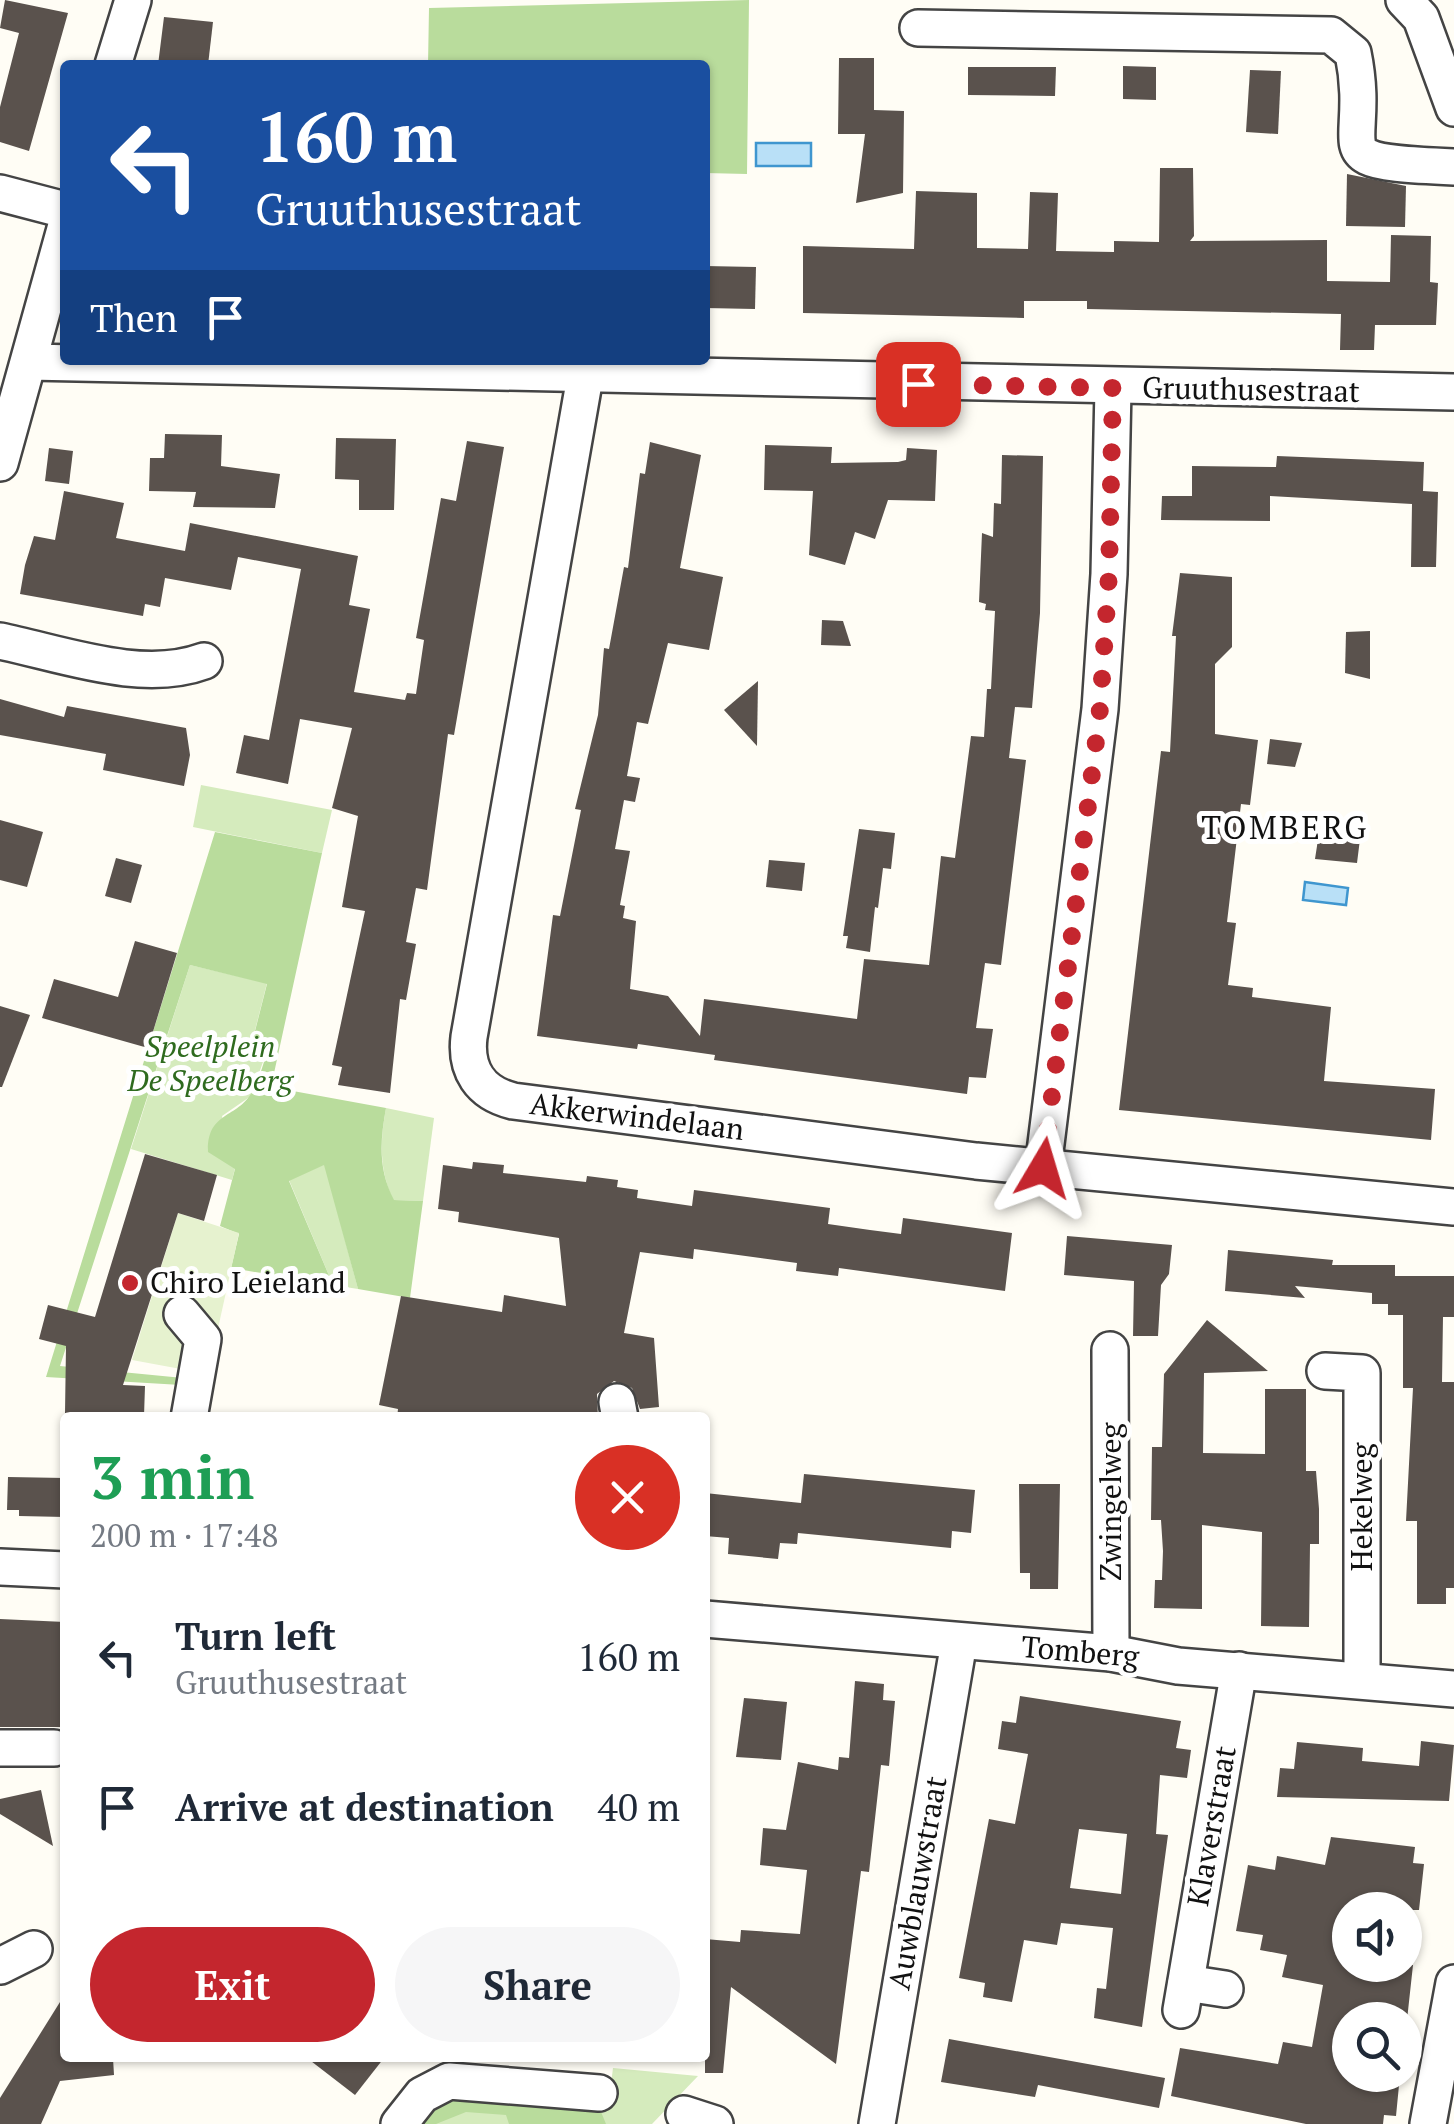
<!DOCTYPE html>
<meta charset="utf-8">
<style>
:root{--surface:#fff;--page:#f6f6f7;--text:#1f2937;--muted:#747a83;--accent:#c4262e}
body{margin:0;font-family:"PT Serif",serif;background:var(--page);color:var(--text);height:100vh;display:flex;flex-direction:column;font-size:38px;white-space:nowrap}
*{box-sizing:border-box;margin:0}
p{font-size:32px;color:var(--muted)}
.icon{flex:none;width:55px;height:55px;fill:none;stroke:currentColor;stroke-width:2;stroke-linecap:round;stroke-linejoin:round}
.map{position:relative;flex:1;overflow:hidden}
.side{position:absolute;left:60px;top:1412px;width:650px;height:650px;display:flex;flex-direction:column;background:var(--surface);border-radius:10px;box-shadow:0 2px 8px #0004}
.side>*{flex:none}
.top-card{position:absolute;left:60px;top:60px;width:650px;height:305px;border-radius:10px;box-shadow:0 2px 8px #0004;background:#1a4fa0;color:#fff;overflow:hidden}
.tools{position:absolute;left:1332px;top:1892px;display:grid;gap:20px}
.tools a{display:grid;place-items:center;width:90px;height:90px;border-radius:50%;background:var(--surface);box-shadow:0 2px 8px #0004;font-size:50px}
.pin{position:absolute;display:grid;place-items:center;width:85px;height:85px;color:#fff;margin:-42px;border-radius:20px;box-shadow:0 5px 15px #0006}
.me{position:absolute;width:110px;margin:-55px;rotate:7deg;stroke-linejoin:round;filter:drop-shadow(0 0 8px #0008)}
.turn{display:flex;align-items:center;gap:35px;height:210px;padding:0 30px;font-size:45px}
.turn .icon{width:130px;height:130px;stroke-width:2.5}
.turn b{display:block;font-size:70px;line-height:85px}
.then{display:flex;align-items:center;height:95px;padding:0 30px;background:#0003;gap:20px;font-size:38px}
.round{display:grid;place-items:center;flex:none;width:105px;height:105px;border-radius:52px;background:var(--page)}
.summary{display:flex;align-items:center;justify-content:space-between;height:170px;padding:0 30px}
h1{font-size:60px;font-weight:600;line-height:75px;color:#1e9e55}
.cta{display:flex;gap:20px;margin-top:auto;padding:20px 30px}
.cta a{flex:1;height:115px;border-radius:60px;background:var(--accent);color:#fff;font-size:40px;font-weight:600;line-height:115px;text-align:center}
.cta a+a{background:var(--page);color:var(--text)}
ul{padding:0;list-style:none}
li{display:flex;align-items:center;gap:30px;height:150px;padding:0 30px}
li div{flex:1}
li b{display:block;font-size:38px}
li em{font-style:normal}
.map>svg:first-child{display:block}
.green{fill:#d5ebbd}
.forest{fill:#b9dc9c}
.pitch{fill:#e6f2cf}
.water{fill:#b9e0f7;stroke:#3f96cf;stroke-width:2.5}
.building{fill:#5a524d;fill-rule:evenodd}
.lines{fill:none;stroke-linecap:round;stroke-linejoin:round}
.minor-casing{stroke:#444;stroke-width:40}
.minor{stroke:#fff;stroke-width:35}
.route{stroke:#c4262e;stroke-width:18;stroke-dasharray:0 32.4}
.poi-dot{fill:#c4262e;stroke:#fff;stroke-width:4}
.labels{text-anchor:middle;stroke-width:10;stroke-linejoin:round;paint-order:stroke}
.street-label{font-size:30px;fill:#111;stroke:#fff}
.park-label{font-size:30px;font-style:italic;fill:#2f6b1f;stroke:#fff}
.poi-label{font-size:30px;fill:#111;stroke:#fff;text-anchor:start}
.neighbourhood-label{font-size:32px;letter-spacing:2.5px;fill:#111;stroke:#fff}
</style>
<div class="map">
<svg width="1454" height="2124" viewBox="0 0 1454 2124">
<rect width="100%" height="100%" fill="#fffdf5"/>
<g class="green">
<polygon points="201,785 332,810 322,853 193,827"/>
<polygon points="190,965 267,983 254,1034 271,1039 251,1096 222,1116 235,1168 232,1180 131,1149"/>
<path d="M386,1108L434,1118L423,1201L393,1200C379,1169 380,1141 386,1108Z"/>
<polygon points="325,1164 358,1289 333,1285 289,1180"/>
<polygon points="613,2068 698,2076 652,2124 414,2124 454,2093 608,2108"/>
</g>
<g class="forest">
<polygon points="749,0 747,174 705,173 705,65 428,65 429,8"/>
<path d="M215,832L322,853L271,1087L386,1108C380,1141 378,1170 394,1200L423,1201L410,1298L358,1289L324,1165L289,1181L333,1285L231,1268L239,1234L220,1226L235,1169L208,1152C207,1111 237,1119 252,1092C261,1077 265,1056 271,1040L254,1035L267,984L190,965L60,1366L183,1378L181,1385L46,1377Z"/>
<polygon points="439,2097 599,2107 606,2124 509,2124 506,2115 466,2112 436,2124 414,2124"/>
</g>
<polygon class="pitch" points="178,1213 239,1233 208,1374 132,1360"/>
<g class="water">
<rect x="756" y="143" width="55" height="23"/>
<polygon points="1305,882 1348,888 1346,905 1303,900"/>
</g>
<g class="building">
<polygon points="5,0 68,13 29,151 0,142 0,107 19,33 0,28"/>
<polygon points="164,17 213,22 208,65 158,65"/>
<polygon points="839,58 874,58 874,110 904,111 903,193 856,203 865,134 838,134"/>
<polygon points="1123,66 1156,67 1156,100 1123,99"/>
<polygon points="968,67 1056,67 1055,96 968,95"/>
<polygon points="1250,70 1281,71 1278,134 1246,132"/>
<polygon points="1160,168 1193,168 1194,236 1190,241 1327,240 1327,281 1390,282 1391,235 1431,236 1430,282 1438,283 1436,325 1375,325 1374,350 1340,350 1341,314 1087,309 1087,301 1024,301 1024,318 803,313 803,246 914,249 916,191 977,193 977,248 1028,249 1030,192 1058,193 1056,251 1114,252 1114,241 1159,242"/>
<polygon points="1347,174 1406,186 1405,227 1346,226"/>
<polygon points="705,266 756,267 755,309 705,308"/>
<polygon points="165,434 222,435 221,466 280,474 275,508 193,507 196,492 149,491 150,458 164,458"/>
<polygon points="336,438 396,439 394,510 359,510 359,480 335,479"/>
<polygon points="467,441 504,447 454,735 448,734 427,890 416,888 406,942 416,944 406,1000 400,999 390,1093 338,1085 342,1067 332,1065 365,911 342,907 358,816 332,808 352,728 300,719 288,784 236,773 244,735 269,740 301,569 238,557 231,590 165,578 160,607 145,604 143,616 20,594 25,565 34,536 55,540 64,491 124,503 116,538 185,551 190,523 358,556 349,605 370,609 354,692 405,700 407,693 416,694 424,640 416,638 441,498 456,501"/>
<polygon points="650,442 701,455 680,568 723,577 709,650 668,643 648,724 637,722 627,776 640,778 635,802 624,800 615,849 630,851 620,905 625,906 623,918 636,921 630,989 668,996 700,1036 704,999 857,1019 864,959 929,965 941,856 955,858 971,736 984,737 987,689 991,689 995,611 985,610 986,604 979,602 982,533 993,537 994,503 1001,504 1002,455 1043,456 1040,613 1032,708 1015,707 1009,758 1026,760 1001,965 985,963 976,1028 993,1029 986,1078 969,1077 967,1094 714,1060 715,1055 638,1044 637,1049 537,1036 553,915 560,916 581,810 575,809 598,715 604,648 609,649 624,567 628,568 640,473 645,474"/>
<polygon points="765,445 832,447 831,463 898,462 906,460 907,448 937,450 935,501 888,500 875,539 855,532 845,565 809,555 813,491 764,490"/>
<polygon points="49,448 73,451 69,484 45,481"/>
<polygon points="1277,456 1424,462 1423,491 1438,492 1436,567 1411,567 1412,504 1270,496 1270,521 1161,520 1162,496 1192,496 1192,466 1276,467"/>
<polygon points="1180,573 1232,577 1232,647 1215,664 1215,734 1258,740 1250,805 1241,804 1227,922 1236,923 1228,985 1253,988 1252,997 1331,1007 1324,1081 1435,1089 1431,1140 1119,1110 1161,751 1170,752 1176,636 1172,636"/>
<polygon points="822,620 843,621 851,646 821,645"/>
<polygon points="1370,631 1370,679 1345,673 1346,632"/>
<polygon points="758,681 757,746 724,710"/>
<polygon points="0,699 64,717 67,706 186,728 190,755 184,786 103,770 106,754 0,735"/>
<polygon points="1270,739 1302,743 1295,767 1267,764"/>
<polygon points="0,820 43,832 27,887 0,880"/>
<polygon points="859,829 895,833 891,869 883,868 878,908 875,907 870,952 846,948 848,936 843,936"/>
<polygon points="1319,833 1360,839 1357,863 1315,859"/>
<polygon points="116,858 142,865 131,903 105,896"/>
<polygon points="769,860 805,863 802,891 766,887"/>
<polygon points="135,941 177,953 148,1048 42,1018 54,979 118,997"/>
<polygon points="0,1006 30,1015 2,1087 0,1087"/>
<polygon points="145,1154 217,1175 204,1221 178,1213 123,1385 145,1386 144,1416 65,1413 66,1346 39,1339 48,1305 95,1317"/>
<polygon points="473,1162 504,1165 503,1173 586,1182 587,1176 618,1180 617,1187 638,1190 637,1198 692,1206 694,1190 830,1208 828,1224 870,1230 901,1234 903,1218 1012,1233 1005,1291 839,1268 838,1276 796,1271 797,1263 694,1249 693,1259 640,1252 624,1333 654,1338 659,1407 640,1409 632,1388 614,1381 597,1394 598,1418 397,1418 398,1409 379,1405 401,1296 502,1312 504,1295 566,1306 559,1238 458,1222 459,1212 438,1209 443,1165 472,1169"/>
<polygon points="1067,1236 1172,1245 1169,1274 1161,1285 1158,1336 1133,1336 1134,1281 1064,1275"/>
<polygon points="1228,1250 1333,1260 1332,1265 1395,1265 1395,1276 1454,1276 1454,1317 1443,1317 1442,1382 1454,1382 1454,1588 1446,1588 1446,1604 1417,1604 1417,1521 1406,1521 1413,1388 1403,1388 1403,1315 1388,1315 1388,1304 1372,1304 1372,1293 1295,1286 1305,1298 1225,1291"/>
<polygon points="1207,1320 1268,1371 1204,1373 1203,1453 1265,1454 1265,1389 1306,1389 1306,1471 1316,1471 1319,1509 1319,1544 1310,1544 1309,1627 1261,1626 1262,1532 1202,1525 1202,1609 1154,1608 1155,1580 1162,1580 1163,1551 1161,1520 1151,1520 1152,1447 1162,1447 1164,1374"/>
<polygon points="804,1474 975,1490 971,1533 952,1531 951,1548 798,1533 797,1544 780,1543 778,1559 728,1554 729,1538 705,1536 705,1493 801,1503"/>
<polygon points="8,1477 65,1478 65,1517 19,1516 19,1510 7,1510"/>
<polygon points="1019,1484 1060,1484 1058,1589 1030,1589 1030,1573 1020,1573"/>
<polygon points="0,1619 65,1622 61,1727 0,1727"/>
<polygon points="855,1681 884,1684 883,1700 895,1701 889,1766 881,1765 869,1872 861,1871 836,2064 731,1987 723,2073 705,2073 705,1939 740,1942 741,1930 800,1934 807,1870 760,1865 763,1828 786,1830 798,1762 838,1770 839,1757 849,1758"/>
<path d="M1020,1696L1181,1721L1176,1748L1191,1750L1187,1778L1160,1775L1156,1834L1168,1835L1142,2027L1094,2018L1097,1988L1106,1989L1113,1928L1061,1923L1057,1945L1024,1940L1012,2002L983,1997L985,1983L959,1978L989,1819L1015,1824L1028,1754L998,1749L1002,1721L1016,1723ZM1079,1829L1127,1834L1121,1894L1070,1888Z"/>
<polygon points="744,1698 787,1702 781,1760 736,1757"/>
<polygon points="1421,1741 1454,1745 1449,1801 1277,1797 1280,1768 1294,1769 1297,1742 1363,1748 1362,1761 1419,1766"/>
<polygon points="41,1790 53,1846 0,1814 0,1799"/>
<polygon points="1331,1837 1415,1847 1413,1863 1424,1864 1419,1910 1350,1910 1350,1965 1413,1965 1407,2020 1350,2020 1350,2075 1400,2075 1396,2116 1384,2115 1383,2124 1306,2124 1171,2096 1180,2048 1278,2064 1283,2042 1312,2047 1323,1985 1282,1977 1287,1955 1260,1950 1263,1935 1236,1931 1248,1865 1275,1870 1277,1856 1325,1865"/>
<polygon points="65,1994 65,2058 113,2058 114,2075 60,2081 41,2124 0,2124 0,2098"/>
<polygon points="949,2039 1165,2078 1159,2108 1038,2085 1035,2097 941,2082"/>
<polygon points="307,2058 384,2058 355,2095"/>
</g>
<g class="lines">
<defs>
<g id="minor">
<polyline points="1404,0 1421,18 1454,108"/>
<path d="M918,28L1331,35L1353,53C1374,156 1312,161 1454,167"/>
<polyline points="113,65 133,0"/>
<polyline points="0,193 65,210"/>
<polyline points="29,362 1454,392"/>
<path d="M585,377L469,1037C465,1070 480,1093 513,1101L976,1161L1454,1207"/>
<polyline points="0,463 65,229"/>
<path d="M0,641C63,654 142,684 204,661"/>
<polyline points="1043,1168 1100,709 1109,574 1113,388"/>
<polyline points="182,1314 203,1339 189,1418"/>
<polyline points="1110,1350 1111,1653"/>
<polyline points="1325,1371 1362,1373 1362,1678"/>
<polyline points="617,1402 620,1418"/>
<polyline points="0,1567 65,1570"/>
<polyline points="705,1619 1111,1653 1178,1666 1454,1689"/>
<polyline points="0,1748 54,1748"/>
<polyline points="0,1966 34,1949"/>
<polyline points="1186,1983 1225,1989"/>
<polyline points="1181,2010 1239,1670"/>
<polyline points="684,2114 715,2124"/>
<polyline points="399,2124 422,2095 449,2081 599,2093"/>
<polyline points="877,2124 959,1642"/>
<polyline points="1428,2124 1454,1983"/>
</g>
</defs>
<use href="#minor" class="minor-casing"/>
<use href="#minor" class="minor"/>
</g>
<g class="lines">
<polyline class="route" points="918,384 1113,388 1109,574 1100,709 1043,1168"/>
</g>
<circle class="poi-dot" cx="130" cy="1283" r="10"/>
<g class="labels">
<g class="street-label">
<text transform="translate(1251 390) rotate(1)" y="10">Gruuthusestraat</text>
<text transform="translate(637 1117) rotate(7)" y="10">Akkerwindelaan</text>
<text transform="translate(1111 1502) rotate(-90)" y="10">Zwingelweg</text>
<text transform="translate(1362 1507) rotate(-90)" y="10">Hekelweg</text>
<text transform="translate(1080 1652) rotate(5)" y="10">Tomberg</text>
<text transform="translate(1212 1826) rotate(-80)" y="10">Klaverstraat</text>
<text transform="translate(918 1883) rotate(-80)" y="10">Auwblauwstraat</text>
</g>
<g class="park-label">
<text x="210" y="1057">Speelplein<tspan x="210" dy="34">De Speelberg</tspan></text>
</g>
<g class="poi-label">
<text x="150" y="1293">Chiro Leieland</text>
</g>
<g class="neighbourhood-label">
<text x="1285" y="839">TOMBERG</text>
</g>
</g>
</svg>
<div class="tools">
<a><svg class="icon" aria-label="sound" viewBox="0 0 24 24"><path d="M4 9h4l5-4v14l-5-4H4zM17 9q2 3 0 6"/></svg></a>
<a><svg class="icon" aria-label="search" viewBox="0 0 24 24"><circle cx="10" cy="10" r="6"/><path d="M15 15l6 6"/></svg></a>
</div>
<div class="pin" style="left:918px;top:384px;background:#d93025"><svg class="icon" aria-label="arrive" viewBox="0 0 24 24"><path d="M6 21V4h12l-3 4 3 4H6"/></svg></div>
<svg class="me" style="left:1043px;top:1168px" viewBox="-20 -20 40 40"><path d="M0-17L14 15 0 8-14 15z" fill="#c4262e" stroke="#fff" stroke-width="4"/></svg>
<div class="top-card">
<div class="turn"><svg class="icon" aria-label="left" viewBox="0 0 24 24"><path d="M17 20v-9H6M10 6l-5 5 5 5"/></svg><div><b>160 m</b>Gruuthusestraat</div></div>
<div class="then">Then<svg class="icon" aria-label="arrive" viewBox="0 0 24 24"><path d="M6 21V4h12l-3 4 3 4H6"/></svg></div>
</div>
<section class="side">
<div class="summary"><div><h1>3 min</h1><p>200 m · 17:48</p></div><a class="round" style="background:#d93025;color:#fff"><svg class="icon" aria-label="close" viewBox="0 0 24 24"><path d="M6 6l12 12M18 6L6 18"/></svg></a></div>
<ul>
<li><svg class="icon" aria-label="left" viewBox="0 0 24 24"><path d="M17 20v-9H6M10 6l-5 5 5 5"/></svg><div><b>Turn left</b><p>Gruuthusestraat</p></div><em>160 m</em></li>
<li><svg class="icon" aria-label="arrive" viewBox="0 0 24 24"><path d="M6 21V4h12l-3 4 3 4H6"/></svg><div><b>Arrive at destination</b></div><em>40 m</em></li>
</ul>
<div class="cta"><a>Exit</a><a>Share</a></div>
</section>
</div>
